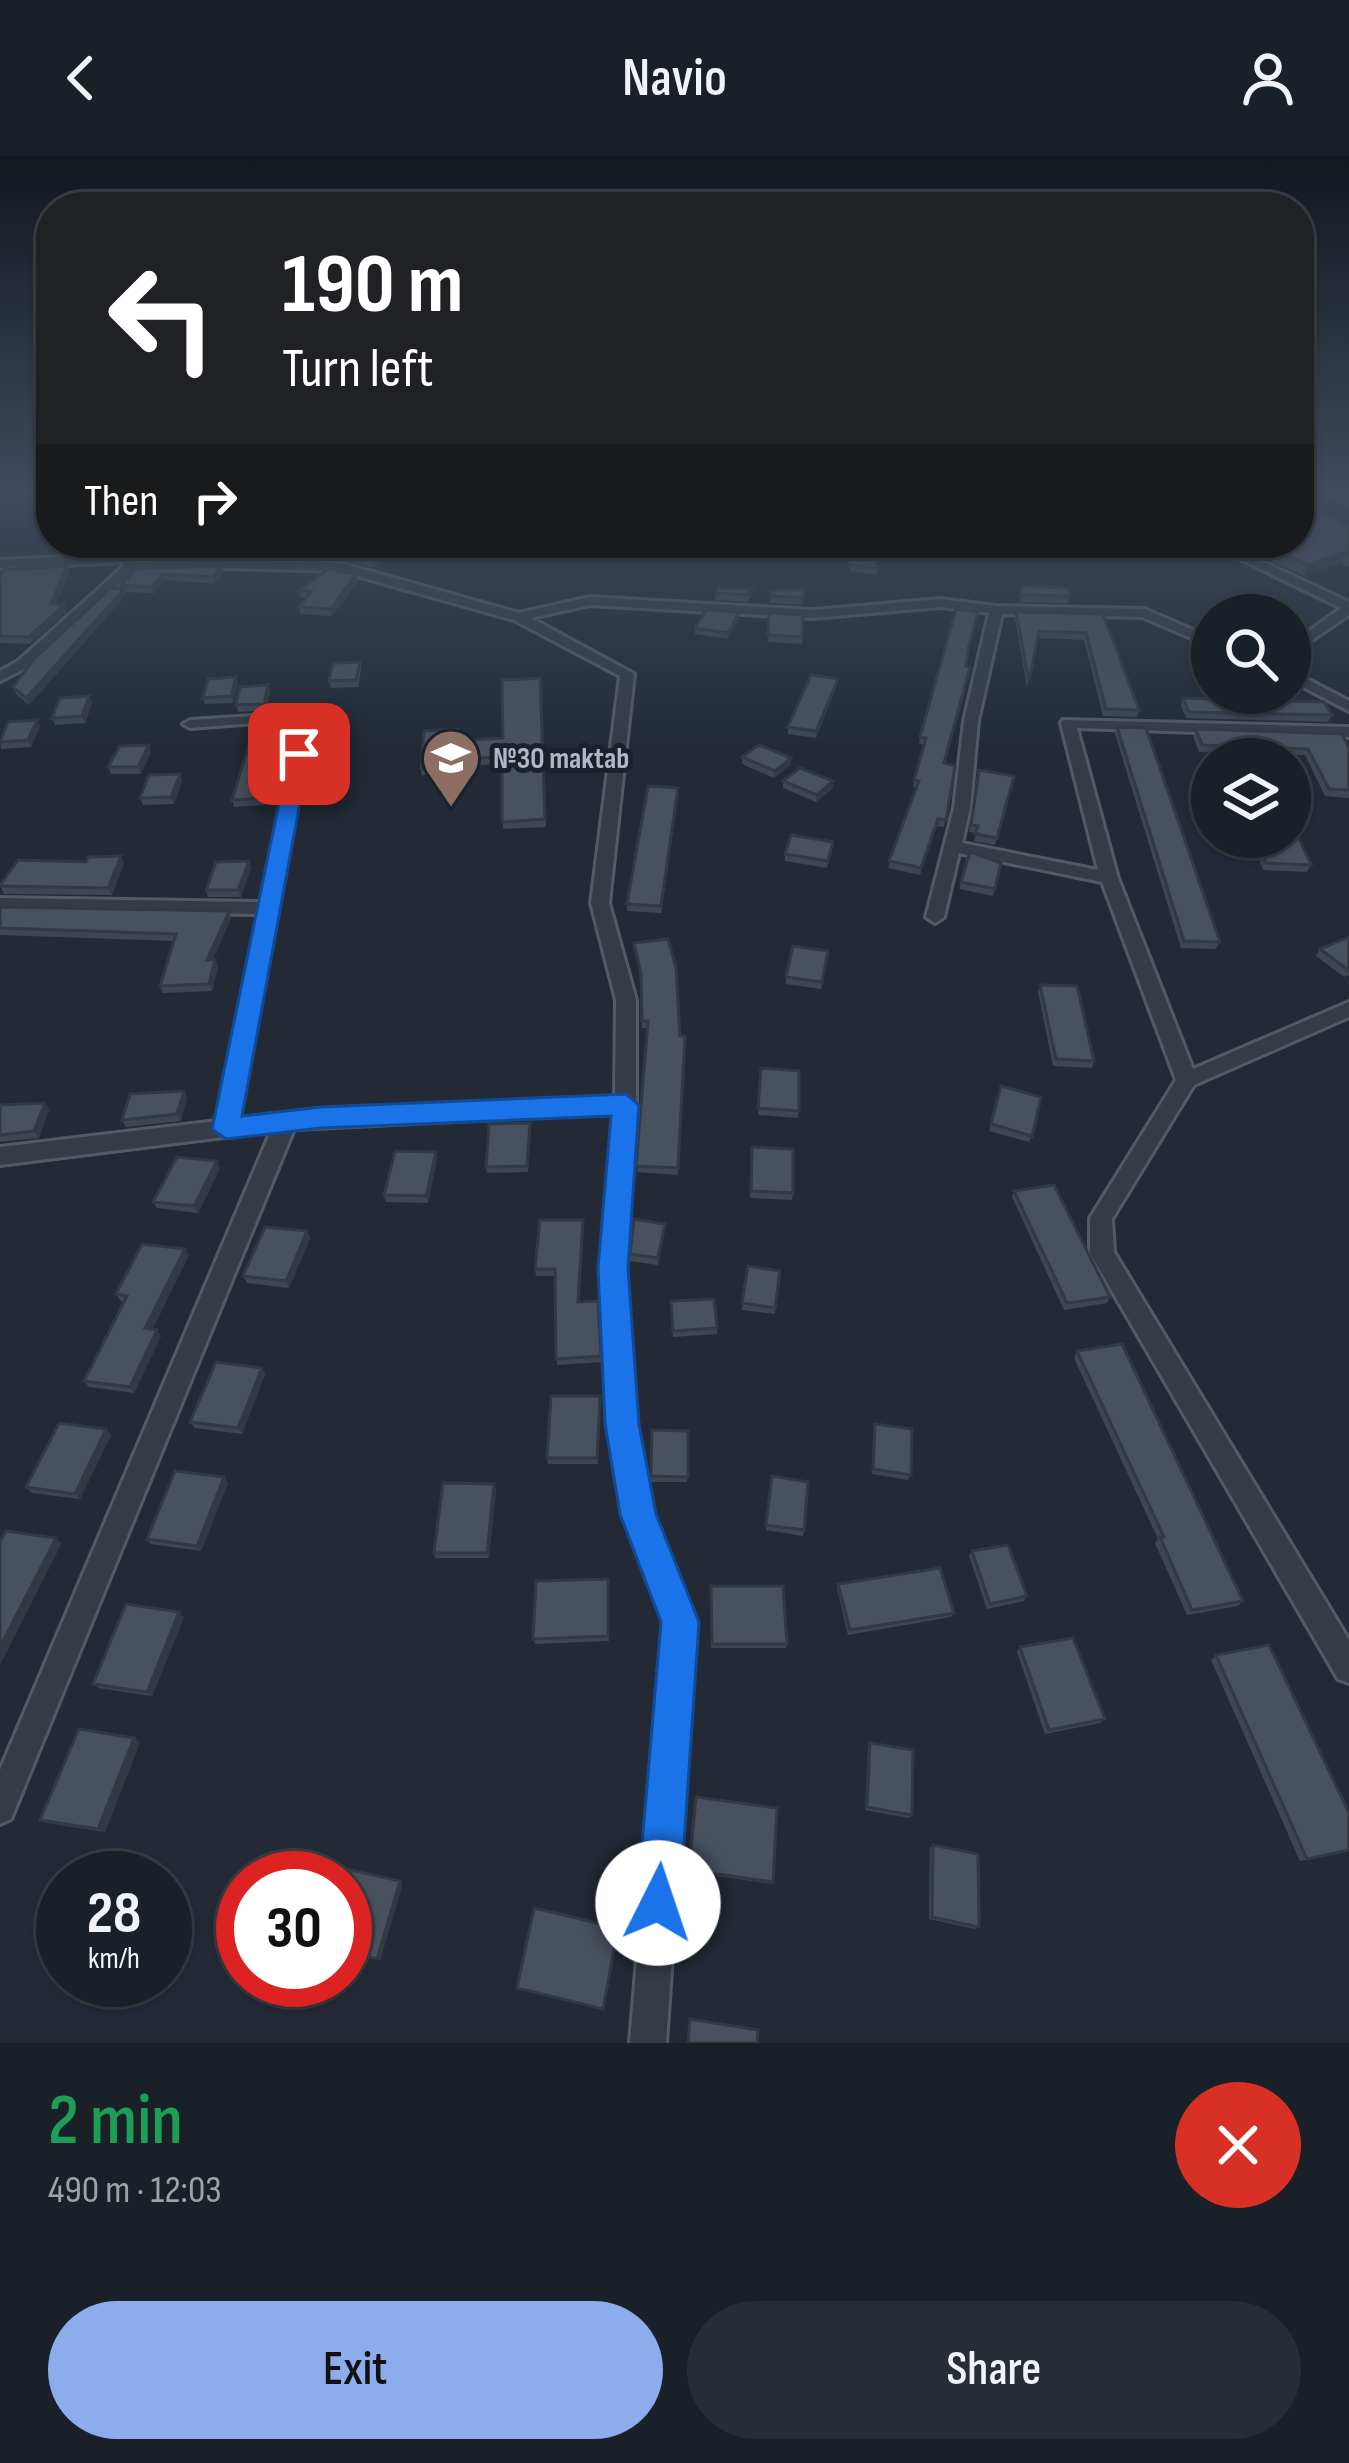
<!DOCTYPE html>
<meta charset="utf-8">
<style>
:root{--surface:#1a2028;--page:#272d34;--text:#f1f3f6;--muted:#9fa3a8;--line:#383e45;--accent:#8dacec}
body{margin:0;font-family:"Sofia Sans Condensed",sans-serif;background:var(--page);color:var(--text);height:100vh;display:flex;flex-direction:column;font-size:45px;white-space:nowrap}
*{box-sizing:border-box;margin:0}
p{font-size:39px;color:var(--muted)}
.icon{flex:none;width:66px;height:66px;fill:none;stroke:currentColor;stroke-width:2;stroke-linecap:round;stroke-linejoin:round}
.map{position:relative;height:1887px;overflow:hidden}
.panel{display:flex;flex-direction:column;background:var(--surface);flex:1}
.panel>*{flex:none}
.hud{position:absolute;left:36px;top:36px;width:1278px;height:366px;border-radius:48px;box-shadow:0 3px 9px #0004,0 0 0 3px var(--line);background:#202124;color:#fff;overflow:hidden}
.fabs{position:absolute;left:1191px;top:438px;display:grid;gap:24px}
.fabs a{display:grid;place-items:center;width:120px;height:120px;border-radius:50%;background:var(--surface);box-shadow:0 3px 9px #0004,0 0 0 3px var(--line);font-size:60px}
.speed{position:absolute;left:36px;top:1695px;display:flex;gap:24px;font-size:60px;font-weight:700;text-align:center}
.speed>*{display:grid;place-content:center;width:156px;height:156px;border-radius:50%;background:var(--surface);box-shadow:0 3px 9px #0004,0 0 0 3px var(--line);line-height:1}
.speed small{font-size:30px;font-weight:400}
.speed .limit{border:18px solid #d22;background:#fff;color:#111}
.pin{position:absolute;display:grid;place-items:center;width:102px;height:102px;color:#fff;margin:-51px;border-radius:24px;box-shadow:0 6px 18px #0006}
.me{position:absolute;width:132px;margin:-66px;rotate:4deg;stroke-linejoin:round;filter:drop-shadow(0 0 9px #0008)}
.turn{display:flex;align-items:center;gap:42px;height:252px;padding:0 48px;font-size:54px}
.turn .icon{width:156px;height:156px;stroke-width:2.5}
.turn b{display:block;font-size:84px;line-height:102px}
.then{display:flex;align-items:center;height:114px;padding:0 48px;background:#0003;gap:24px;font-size:45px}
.round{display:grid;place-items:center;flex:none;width:126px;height:126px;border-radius:63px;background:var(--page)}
.summary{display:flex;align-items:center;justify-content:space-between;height:204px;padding:0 48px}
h1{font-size:72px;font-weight:600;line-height:90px;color:#1e9e55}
.cta{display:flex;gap:24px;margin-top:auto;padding:24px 48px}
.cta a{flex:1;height:138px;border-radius:72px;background:var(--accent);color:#111;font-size:48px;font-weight:600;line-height:138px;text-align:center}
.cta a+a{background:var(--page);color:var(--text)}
header{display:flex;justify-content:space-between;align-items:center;height:156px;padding:0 48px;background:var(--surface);font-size:54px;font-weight:600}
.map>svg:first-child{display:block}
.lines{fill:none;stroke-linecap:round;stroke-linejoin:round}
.minor-casing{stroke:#545a64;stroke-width:6}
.secondary-casing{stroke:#545a64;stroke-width:6}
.minor{fill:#363c46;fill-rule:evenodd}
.secondary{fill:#454b59;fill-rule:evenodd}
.wall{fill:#3f4652}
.shaded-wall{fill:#333942}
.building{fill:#49515f;stroke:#333942;stroke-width:3}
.route{fill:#1a73e8;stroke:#114b97;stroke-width:3}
.labels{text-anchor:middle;stroke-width:10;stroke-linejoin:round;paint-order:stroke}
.far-poi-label{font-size:30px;font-weight:bold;fill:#b1b7c3;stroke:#1b212b;text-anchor:start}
</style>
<header><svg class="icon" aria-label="back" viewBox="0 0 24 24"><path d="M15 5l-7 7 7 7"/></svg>Navio<svg class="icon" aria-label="person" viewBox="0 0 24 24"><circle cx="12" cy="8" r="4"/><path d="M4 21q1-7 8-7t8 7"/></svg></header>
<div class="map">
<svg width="1349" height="1887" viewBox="0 0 1349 1887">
<rect width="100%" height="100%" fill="#232a36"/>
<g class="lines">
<defs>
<g id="minor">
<polygon points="241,387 259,387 213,404 306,406 302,396 304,387 316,387 314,396 319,406 344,408 519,457 590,441 813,454 941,443 996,450 1144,453 1212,482 1212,491 1142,461 1002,458 978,565 970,652 962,687 1098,714 1061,567 1063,564 1349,571 1349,581 1077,572 1118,722 1193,913 1349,846 1349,861 1194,929 1112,1063 1114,1096 1349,1484 1349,1527 1338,1523 1090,1097 1090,1062 1176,924 1102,726 959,697 944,761 935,767 926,761 954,652 964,565 989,457 941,451 813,462 590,449 531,462 634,518 609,747 636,844 636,949 625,1112 635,1267 652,1358 695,1466 666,1887 630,1887 665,1466 624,1358 609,1267 601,1112 614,957 294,973 11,1663 0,1668 0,1614 271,975 0,1009 0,991 217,965 259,758 0,754 0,742 261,746 298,564 190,572 183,568 190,564 311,556 313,559 239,963 321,953 615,941 616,844 591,747 620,520 514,464 339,415 190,411 133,415 28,511 0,525 0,515 18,505 124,410 123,406 0,412 0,404 129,398 133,399 136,407 189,403"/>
<polygon points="1207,387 1223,387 1349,446 1349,459 1290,499 1290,489 1341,452"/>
<polygon points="1290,514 1349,545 1349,555 1290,524"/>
</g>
<polygon id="secondary" points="1310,330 1332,330 1349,338 1349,349"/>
</defs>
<use href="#minor" class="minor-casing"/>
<use href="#secondary" class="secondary-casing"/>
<use href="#minor" class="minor"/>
<use href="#secondary" class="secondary"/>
</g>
<g class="wall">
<polygon points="1349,370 1349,411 1341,407 1304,420 1232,387 1299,387"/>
<polygon points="90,387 151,387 141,395 91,395"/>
<polygon points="224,387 188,399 154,401 152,395"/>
<polygon points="845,387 871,387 877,413 876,419 850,415"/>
<polygon points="1111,387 1130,387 1128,393"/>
<polygon points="387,394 388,400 373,412 349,405 348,398"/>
<polygon points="67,410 70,416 56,448 67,455 30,488 0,487 0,419"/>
<polygon points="136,413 224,416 214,428 165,424 154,437 125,436 126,439 29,549 16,538 13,531 122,433 121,429"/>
<polygon points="358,425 332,460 301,458 299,451 306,441 300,441 299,435"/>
<polygon points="1022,430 1070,440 1068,447 1019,446"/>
<polygon points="752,433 751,439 748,446 715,444 716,437"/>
<polygon points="804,434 803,449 770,447 771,435"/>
<polygon points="739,456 739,462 727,483 695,478 695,472"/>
<polygon points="1016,456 1103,458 1139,554 1137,561 1103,560 1084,484 1037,482 1027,532 1015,463"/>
<polygon points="769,457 803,459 802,488 768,486"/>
<polygon points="969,492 944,607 955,610 944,671 936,670 920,719 888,712 916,632 913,631 914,624 924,589 919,588 920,581"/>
<polygon points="360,506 361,513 358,531 331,532 329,525"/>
<polygon points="236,521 238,528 233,547 205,548 203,542"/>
<polygon points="540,522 546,671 503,673 502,608 458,610 458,617 422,619 421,612 459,585 503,582"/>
<polygon points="268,529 270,536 266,554 238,556 236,549"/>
<polygon points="837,529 816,582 788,578 788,571"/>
<polygon points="89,540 92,547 85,567 55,569 52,562"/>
<polygon points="1183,542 1332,559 1328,566 1186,562 1181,549"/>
<polygon points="285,562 287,569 265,649 234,651 232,644"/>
<polygon points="40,570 31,591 1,593 0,586"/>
<polygon points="1117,571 1220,786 1216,793 1181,792 1115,578"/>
<polygon points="1196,573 1349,592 1349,642 1325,640 1305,599 1199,596 1193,580"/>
<polygon points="151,596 141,618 111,618 108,611"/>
<polygon points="742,601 791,602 791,609 774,622 742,608"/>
<polygon points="979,614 1014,620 995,689 974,685 976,677 969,676"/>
<polygon points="180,618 182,625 174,648 143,649 140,642"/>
<polygon points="783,625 833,625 833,632 816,646 783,632"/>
<polygon points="678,632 661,757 627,755 627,748"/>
<polygon points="1250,681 1290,681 1311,709 1307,716 1263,714"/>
<polygon points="833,686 827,712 785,705 785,698"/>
<polygon points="121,700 124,707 112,739 4,738 0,730"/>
<polygon points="249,705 251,712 241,741 208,741 206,734"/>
<polygon points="1001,707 993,740 960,733 961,726"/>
<polygon points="0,751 229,755 231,762 213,803 215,803 218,810 212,835 163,837 160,830 173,785 0,779"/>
<polygon points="1349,781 1349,819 1344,821 1316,800 1320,793"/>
<polygon points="634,787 680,880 678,1019 637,1016 648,872 642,872 641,824"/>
<polygon points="828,795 821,833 786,828 786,821"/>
<polygon points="1040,829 1094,905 1092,912 1053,910 1038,836"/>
<polygon points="761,912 799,955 798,962 758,959"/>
<polygon points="1001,930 1032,980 1029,986 989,975"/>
<polygon points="184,935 187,942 181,965 126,971 122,964"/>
<polygon points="0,949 49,954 39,982 0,986"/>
<polygon points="531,974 528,1016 487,1017 486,1011"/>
<polygon points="752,991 793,1037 792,1044 750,1042"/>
<polygon points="437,1003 428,1047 386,1046 384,1039"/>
<polygon points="220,1012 198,1057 157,1052 153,1046"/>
<polygon points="1014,1035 1110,1141 1107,1147 1064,1154 1012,1041"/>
<polygon points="665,1068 658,1109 630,1105 630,1098"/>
<polygon points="584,1070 579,1146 598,1145 601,1206 557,1209 555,1120 536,1120 535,1113"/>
<polygon points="307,1075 310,1082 289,1132 247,1127 243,1120"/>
<polygon points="189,1099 152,1173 157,1174 161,1180 134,1237 89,1231 84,1225 124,1145 121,1145 116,1138"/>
<polygon points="748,1110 775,1152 775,1158 742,1154"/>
<polygon points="671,1145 717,1172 717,1178 673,1181"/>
<polygon points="1077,1195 1243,1445 1238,1450 1187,1459 1155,1387 1158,1383 1074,1202"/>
<polygon points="262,1212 265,1218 242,1278 195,1272 190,1266"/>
<polygon points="600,1240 598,1308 548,1308 547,1302"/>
<polygon points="875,1268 911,1319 908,1324 872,1318"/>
<polygon points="652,1274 688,1275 687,1326 651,1326"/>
<polygon points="111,1279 80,1343 32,1337 26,1331"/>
<polygon points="772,1320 804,1374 803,1380 766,1374"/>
<polygon points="228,1327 201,1395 151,1388 147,1383"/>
<polygon points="494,1328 496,1333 489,1402 436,1402 434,1397"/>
<polygon points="972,1395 1027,1440 1024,1445 987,1453 969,1400"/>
<polygon points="608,1423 609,1485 535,1488 533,1483"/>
<polygon points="838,1428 954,1457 951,1461 848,1479 837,1433"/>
<polygon points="711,1430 787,1488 786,1492 711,1492"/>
<polygon points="184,1461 152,1540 99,1532 93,1528"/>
<polygon points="1020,1491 1105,1563 1100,1567 1045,1578 1017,1496"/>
<polygon points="1216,1499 1349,1657 1349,1695 1300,1705 1211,1504"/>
<polygon points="134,1582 140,1586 105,1676 47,1667 40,1664"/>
<polygon points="870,1587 912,1659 909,1662 865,1654 868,1590"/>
<polygon points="696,1641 773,1726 772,1728 689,1716"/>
<polygon points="933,1689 979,1771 975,1773 929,1763 930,1692"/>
</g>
<g class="shaded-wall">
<polygon points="203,387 224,387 188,399 186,392"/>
<polygon points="387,394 388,400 373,412 372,405"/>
<polygon points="1346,396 1341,407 1304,420 1308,409"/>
<polygon points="67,410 70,416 53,455 51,448"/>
<polygon points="222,410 224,416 214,428 212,421"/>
<polygon points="163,418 165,424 154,437 152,431"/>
<polygon points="356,418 358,425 332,460 331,453"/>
<polygon points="124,433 126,439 29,549 26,542"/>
<polygon points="64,449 67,455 30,488 28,481"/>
<polygon points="739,456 739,462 727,483 728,477"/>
<polygon points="236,521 238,528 233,547 231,540"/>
<polygon points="838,523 837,529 816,582 816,575"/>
<polygon points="268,529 270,536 266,554 264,548"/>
<polygon points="89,540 92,547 85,567 82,560"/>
<polygon points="285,562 287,569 265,649 263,642"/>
<polygon points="37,564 40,570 31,591 28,584"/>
<polygon points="149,589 151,596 141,618 138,611"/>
<polygon points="791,602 791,609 774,622 775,615"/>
<polygon points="180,618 182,625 174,648 171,641"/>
<polygon points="833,625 833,632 816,646 817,639"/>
<polygon points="121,700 124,707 112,739 108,732"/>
<polygon points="249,705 251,712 241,741 238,734"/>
<polygon points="229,755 231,762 210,811 207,804"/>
<polygon points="215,803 218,810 212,835 209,828"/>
<polygon points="184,935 187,942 181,965 177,958"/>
<polygon points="45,947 49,954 39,982 34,975"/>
<polygon points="436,996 437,1003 428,1047 426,1040"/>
<polygon points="217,1005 220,1012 198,1057 194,1050"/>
<polygon points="307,1075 310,1082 289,1132 286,1125"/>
<polygon points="185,1093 189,1099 150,1179 145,1172"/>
<polygon points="157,1174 161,1180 134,1237 130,1231"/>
<polygon points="262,1212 265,1218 242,1278 238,1272"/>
<polygon points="106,1273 111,1279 80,1343 75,1338"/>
<polygon points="224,1321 228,1327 201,1395 197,1390"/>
<polygon points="494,1328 496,1333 489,1402 487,1397"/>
<polygon points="56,1382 62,1387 0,1509 0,1491"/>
<polygon points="179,1456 184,1461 152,1540 147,1536"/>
<polygon points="134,1582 140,1586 105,1676 98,1673"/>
<polygon points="400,1725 403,1728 380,1805 377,1803"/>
</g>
<g class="building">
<polygon points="1299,346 1349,370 1349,397 1346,396 1308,409 1260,387 1299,387"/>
<polygon points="90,387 141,387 139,389 89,389"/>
<polygon points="159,387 203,387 186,392 152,395"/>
<polygon points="365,387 368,387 387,394 372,405 348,398"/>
<polygon points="847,387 871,387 877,413 851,409"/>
<polygon points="67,410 51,448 64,449 28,481 0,480 0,419 5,414"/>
<polygon points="222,410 212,421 163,418 152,431 121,429 136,413"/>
<polygon points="328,413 356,418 331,453 299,451 311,435 299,435"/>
<polygon points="1022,430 1067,432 1070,440 1020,439"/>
<polygon points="111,432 124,433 26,542 13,531 33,504"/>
<polygon points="719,432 752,433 748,439 716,437"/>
<polygon points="804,434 804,442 771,440 771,435"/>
<polygon points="956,453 978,456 969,489 966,510 970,511 944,607 955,610 946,664 938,663 921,712 889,705 919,625 914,624 926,582 920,581"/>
<polygon points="706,454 739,456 728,477 695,472"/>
<polygon points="1016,456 1103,458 1139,554 1106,553 1086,477 1039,475 1029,525"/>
<polygon points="769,457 803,459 802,481 768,479"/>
<polygon points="360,506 356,524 329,525 333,507"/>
<polygon points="811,519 838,523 816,575 788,571"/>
<polygon points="236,521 231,540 203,542 208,523"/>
<polygon points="540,522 545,663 502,666 502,601 457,603 457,610 421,612 424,575 458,573 457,585 503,582 502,524"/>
<polygon points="268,529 264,548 236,549 240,531"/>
<polygon points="89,540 82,560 52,562 60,542"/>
<polygon points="1183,542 1324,546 1332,559 1189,556"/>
<polygon points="285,562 263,642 232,644 256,565"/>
<polygon points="37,564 28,584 0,586 8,566"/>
<polygon points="1117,571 1146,572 1220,786 1184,785"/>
<polygon points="1196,573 1342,578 1349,592 1349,634 1329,633 1308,593 1202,589"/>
<polygon points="149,589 138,611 108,611 120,590"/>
<polygon points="759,589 791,602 775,615 742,601"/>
<polygon points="800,612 833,625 817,639 783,625"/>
<polygon points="979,614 1014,620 997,682 975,678 978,670 971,669"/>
<polygon points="180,618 171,641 140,642 149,619"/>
<polygon points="648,630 678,632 661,750 627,748"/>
<polygon points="1290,663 1311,709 1266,707 1256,681 1290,681"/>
<polygon points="791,679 833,686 828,705 785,698"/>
<polygon points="970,696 1001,707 995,733 961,726"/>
<polygon points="121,700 108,732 0,730 18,704 86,706 88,701"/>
<polygon points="249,705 238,734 206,734 216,706"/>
<polygon points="0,751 229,755 207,804 215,803 209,828 160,830 176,778 0,772"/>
<polygon points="1349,781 1349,814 1348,814 1320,793"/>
<polygon points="668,783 676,812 680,880 685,880 678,1012 636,1010 648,865 642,865 641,817 634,787"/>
<polygon points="793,790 828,795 822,826 786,821"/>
<polygon points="1040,829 1077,830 1094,905 1056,903"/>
<polygon points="761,912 799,915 799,955 758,952"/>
<polygon points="1001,930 1041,941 1032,980 991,968"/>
<polygon points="184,935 177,958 122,964 130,938"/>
<polygon points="45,947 34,975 0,979 0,949"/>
<polygon points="530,967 527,1010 486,1011 489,968"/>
<polygon points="752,991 793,993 793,1037 751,1035"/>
<polygon points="395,995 436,996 426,1040 384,1039"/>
<polygon points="177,1001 217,1005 194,1050 153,1046"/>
<polygon points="1054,1029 1110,1141 1067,1147 1014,1035"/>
<polygon points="634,1063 665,1068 658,1102 630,1098"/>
<polygon points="540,1064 583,1064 578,1146 598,1145 601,1200 556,1203 555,1113 535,1113"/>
<polygon points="265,1071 307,1075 286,1125 243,1120"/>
<polygon points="142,1088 185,1093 145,1172 157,1174 130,1231 84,1225 127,1140 116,1138"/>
<polygon points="748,1110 780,1115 775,1152 742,1147"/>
<polygon points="714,1143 717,1172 673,1175 671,1145"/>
<polygon points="1122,1188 1243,1445 1192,1454 1160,1381 1164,1381 1077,1195"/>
<polygon points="216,1206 262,1212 238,1272 190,1266"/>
<polygon points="551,1240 600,1240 597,1302 547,1302"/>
<polygon points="59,1267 106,1273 75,1338 26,1331"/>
<polygon points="875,1268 912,1273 911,1319 873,1313"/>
<polygon points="652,1274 688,1275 688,1321 651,1320"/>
<polygon points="175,1315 224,1321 197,1390 147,1383"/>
<polygon points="772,1320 808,1326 804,1374 766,1369"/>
<polygon points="443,1327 494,1328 487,1397 434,1397"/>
<polygon points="6,1375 56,1382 0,1491 0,1386"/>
<polygon points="1008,1389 1027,1440 990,1448 972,1395"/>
<polygon points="940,1412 954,1457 850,1474 838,1428"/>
<polygon points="608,1423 608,1480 533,1483 536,1425"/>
<polygon points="711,1430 783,1430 787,1488 712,1488"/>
<polygon points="126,1448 179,1456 147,1536 93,1528"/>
<polygon points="1073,1482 1105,1563 1049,1574 1020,1491"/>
<polygon points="1269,1489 1349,1657 1349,1694 1307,1703 1216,1499"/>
<polygon points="79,1573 134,1582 98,1673 40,1664"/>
<polygon points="870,1587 913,1594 912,1659 867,1651"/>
<polygon points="696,1641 777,1652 773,1726 689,1714"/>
<polygon points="933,1689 978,1698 979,1771 932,1761"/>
<polygon points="320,1707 400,1725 377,1803 345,1795 345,1722 315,1722"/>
<polygon points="534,1752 618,1772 603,1853 517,1832"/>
<polygon points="690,1863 758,1874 757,1887 688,1887"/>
</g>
<linearGradient id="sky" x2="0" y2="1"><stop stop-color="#13171e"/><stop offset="0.56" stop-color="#3f4a5d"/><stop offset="1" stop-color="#3f4a5d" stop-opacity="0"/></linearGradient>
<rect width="1349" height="594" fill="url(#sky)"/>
<polygon class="route" points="299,592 309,598 242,960 321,951 626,938 639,949 628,1112 639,1268 656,1358 699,1466 680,1747 674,1762 658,1769 643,1762 637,1747 661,1466 620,1358 605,1268 598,1112 611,960 321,972 226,983 212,973 289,598"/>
<defs>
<symbol id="school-pin" viewBox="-11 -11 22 30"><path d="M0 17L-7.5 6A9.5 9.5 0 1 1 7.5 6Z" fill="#8d6e63" stroke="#1b212b"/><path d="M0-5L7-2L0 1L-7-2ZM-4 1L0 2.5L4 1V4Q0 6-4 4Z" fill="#fff"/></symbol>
</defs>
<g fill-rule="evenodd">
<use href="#school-pin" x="418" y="569" width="66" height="90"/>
</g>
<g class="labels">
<g class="far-poi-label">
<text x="493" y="612">№30 maktab</text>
</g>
</g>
</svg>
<div class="fabs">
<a><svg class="icon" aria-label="search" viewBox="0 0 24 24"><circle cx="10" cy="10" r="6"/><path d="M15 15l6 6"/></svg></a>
<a><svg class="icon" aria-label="layers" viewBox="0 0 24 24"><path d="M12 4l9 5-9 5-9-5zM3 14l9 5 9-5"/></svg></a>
</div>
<div class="speed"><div>28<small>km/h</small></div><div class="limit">30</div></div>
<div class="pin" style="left:299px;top:598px;background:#d93025"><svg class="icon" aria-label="arrive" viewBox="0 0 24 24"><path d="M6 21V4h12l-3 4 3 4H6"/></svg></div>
<svg class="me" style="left:658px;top:1747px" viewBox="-20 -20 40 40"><circle r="19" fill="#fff"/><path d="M0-13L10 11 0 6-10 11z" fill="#1a73e8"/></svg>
<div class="hud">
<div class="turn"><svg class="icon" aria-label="left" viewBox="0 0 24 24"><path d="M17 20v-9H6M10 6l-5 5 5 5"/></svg><div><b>190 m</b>Turn left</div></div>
<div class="then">Then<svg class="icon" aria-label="right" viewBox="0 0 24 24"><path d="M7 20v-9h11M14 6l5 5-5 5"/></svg></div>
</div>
</div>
<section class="panel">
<div class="summary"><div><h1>2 min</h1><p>490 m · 12:03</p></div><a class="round" style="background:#d93025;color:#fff"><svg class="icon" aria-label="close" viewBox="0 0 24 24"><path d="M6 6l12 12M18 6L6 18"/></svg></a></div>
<div class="cta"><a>Exit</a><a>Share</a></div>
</section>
